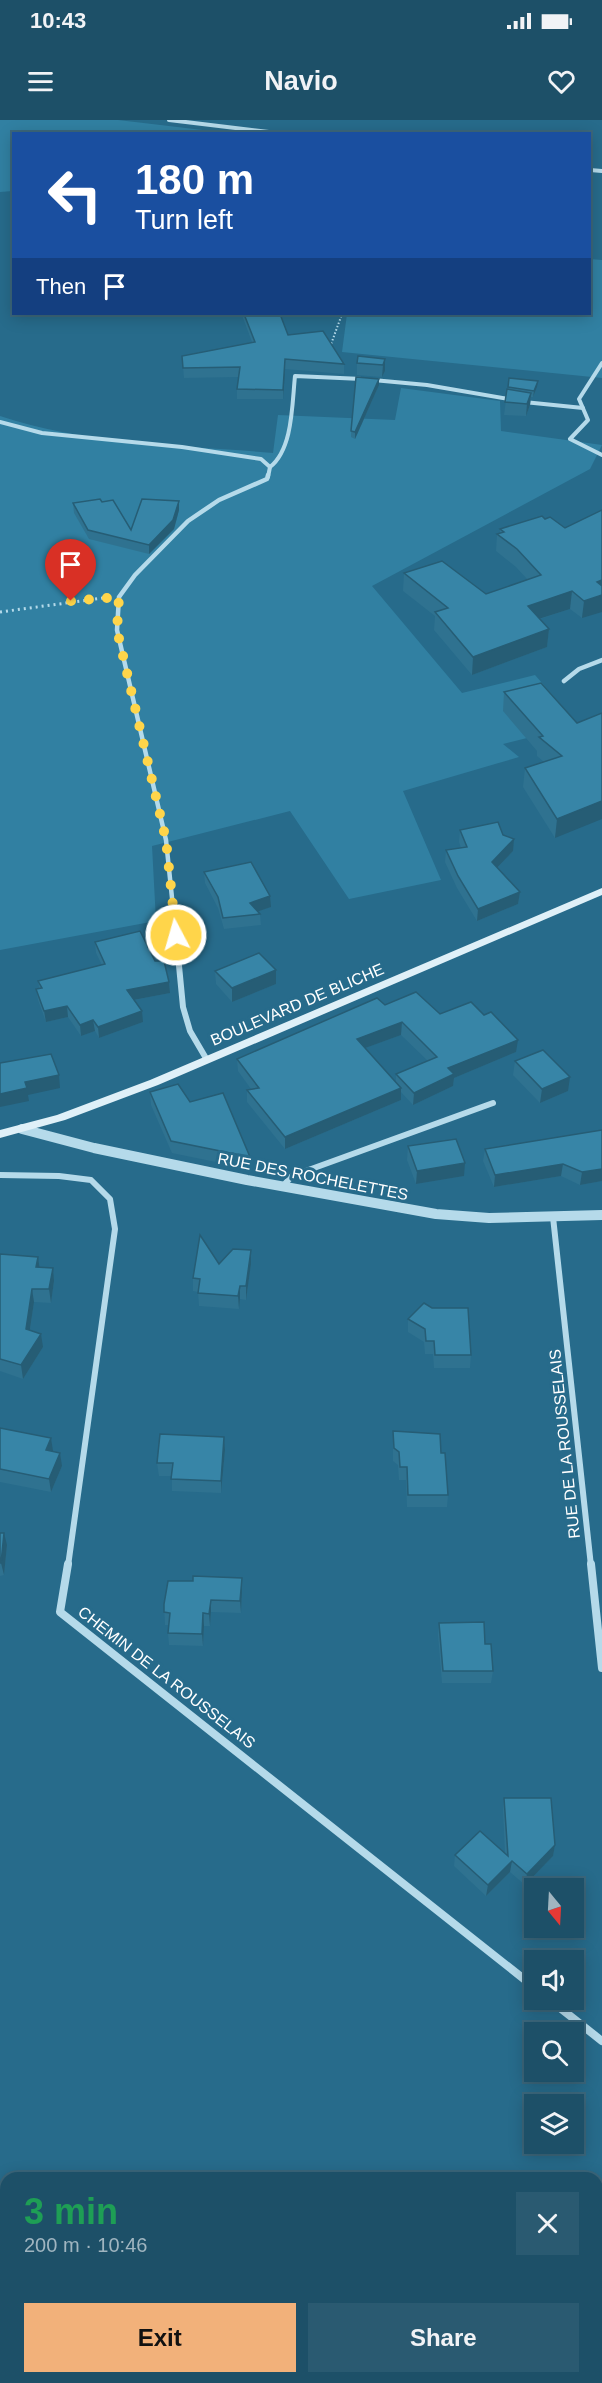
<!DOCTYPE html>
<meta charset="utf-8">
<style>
:root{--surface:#1d5068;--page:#2a5a71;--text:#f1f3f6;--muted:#a0b5c0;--line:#3b677c;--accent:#f2b17a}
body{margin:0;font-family:Arial,sans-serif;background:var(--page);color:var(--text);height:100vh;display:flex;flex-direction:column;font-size:22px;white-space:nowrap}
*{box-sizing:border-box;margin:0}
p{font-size:20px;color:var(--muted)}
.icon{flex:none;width:33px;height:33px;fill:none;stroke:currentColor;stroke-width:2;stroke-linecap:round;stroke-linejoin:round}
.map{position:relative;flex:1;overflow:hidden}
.drawer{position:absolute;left:0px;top:2052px;width:603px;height:212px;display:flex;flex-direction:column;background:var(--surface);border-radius:18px 18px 0 0;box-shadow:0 3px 15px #0003,0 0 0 2px var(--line)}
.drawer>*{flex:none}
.hud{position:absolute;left:12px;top:12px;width:579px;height:183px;border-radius:0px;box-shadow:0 3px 15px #0003,0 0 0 2px var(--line);background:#1a4fa0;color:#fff;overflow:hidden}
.needle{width:39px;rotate:162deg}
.fabs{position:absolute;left:524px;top:1758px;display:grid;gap:12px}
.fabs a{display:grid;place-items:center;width:60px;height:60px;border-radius:0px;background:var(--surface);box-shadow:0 3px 15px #0003,0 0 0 2px var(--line);font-size:30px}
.pin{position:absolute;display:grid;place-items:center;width:51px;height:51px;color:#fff;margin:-62px -26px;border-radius:50% 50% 50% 0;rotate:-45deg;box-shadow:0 0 6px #0007}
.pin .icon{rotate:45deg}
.me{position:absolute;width:66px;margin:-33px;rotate:354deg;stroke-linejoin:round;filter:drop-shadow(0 0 4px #0008)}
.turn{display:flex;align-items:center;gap:21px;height:126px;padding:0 24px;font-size:27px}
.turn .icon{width:78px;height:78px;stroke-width:2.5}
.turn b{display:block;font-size:42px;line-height:51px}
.then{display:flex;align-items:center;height:57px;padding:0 24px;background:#0003;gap:12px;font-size:22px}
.round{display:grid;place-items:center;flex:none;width:63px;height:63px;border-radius:0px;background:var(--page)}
.headline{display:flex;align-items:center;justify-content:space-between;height:102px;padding:0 24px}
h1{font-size:36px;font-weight:800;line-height:45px;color:#1e9e55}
.cta{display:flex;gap:12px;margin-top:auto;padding:12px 24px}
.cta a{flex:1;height:69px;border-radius:0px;background:var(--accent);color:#111;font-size:24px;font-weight:800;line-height:69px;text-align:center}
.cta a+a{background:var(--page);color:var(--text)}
.status{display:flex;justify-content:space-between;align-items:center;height:42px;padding:0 30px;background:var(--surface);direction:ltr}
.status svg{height:16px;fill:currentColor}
header{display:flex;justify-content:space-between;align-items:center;height:78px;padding:0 24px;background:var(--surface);font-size:27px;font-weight:800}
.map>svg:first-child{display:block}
.green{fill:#3180a2}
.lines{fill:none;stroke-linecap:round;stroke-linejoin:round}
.path-far1{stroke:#b5daea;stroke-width:2;stroke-dasharray:1.5 2;stroke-linecap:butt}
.path{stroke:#b5daea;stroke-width:3;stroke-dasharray:2 4;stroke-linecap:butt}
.minor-far3{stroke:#b5daea;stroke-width:4}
.minor-far2{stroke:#b5daea;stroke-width:4.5}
.minor-far1{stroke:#b5daea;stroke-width:6}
.minor{stroke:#b5daea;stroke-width:8}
.tertiary{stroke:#b5daea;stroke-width:10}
.secondary{fill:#dff0f8;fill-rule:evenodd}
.wall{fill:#2f7290;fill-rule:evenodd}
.shaded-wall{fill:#265d75}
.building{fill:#3785a7;stroke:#265d75;stroke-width:1.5}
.route{stroke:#ffd54a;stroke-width:10;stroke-dasharray:0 18}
.labels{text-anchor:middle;stroke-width:6;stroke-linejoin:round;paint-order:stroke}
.street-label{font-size:16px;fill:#fff;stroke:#276b8b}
</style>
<div class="status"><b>10:43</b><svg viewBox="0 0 49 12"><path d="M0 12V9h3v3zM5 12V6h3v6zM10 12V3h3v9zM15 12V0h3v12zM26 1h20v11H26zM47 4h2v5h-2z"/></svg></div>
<header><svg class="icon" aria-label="menu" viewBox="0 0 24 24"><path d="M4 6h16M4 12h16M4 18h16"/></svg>Navio<svg class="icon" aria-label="heart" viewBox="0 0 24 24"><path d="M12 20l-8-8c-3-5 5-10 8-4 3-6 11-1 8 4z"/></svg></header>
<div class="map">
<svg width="602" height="2263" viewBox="0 0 602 2263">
<rect width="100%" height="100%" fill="#276b8b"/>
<g class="green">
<polygon points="0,0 118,0 228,13 14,14 13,71 0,72"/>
<polygon points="590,139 602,140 602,258 342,232 347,194 590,194"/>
<path d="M401,268L500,281L501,311L602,325L590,349L372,466L462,573L535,555L579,605L503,624L519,637L403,671L441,760L349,779L290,691L152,726L156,801L0,830V296C86,325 183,325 273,333L278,295L395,300Z"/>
</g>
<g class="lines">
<polyline class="path-far1" points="330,227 342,194"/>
<polyline class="path" points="0,492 103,478"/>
<g class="minor-far3">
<polyline points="169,0 286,14"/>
<polyline points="590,50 602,51"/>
<polyline points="602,243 579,279 588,300 570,319 602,335"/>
<polyline points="373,260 427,265 514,280"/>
<polyline points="524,282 583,288"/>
<polyline points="0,302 42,313 182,327 261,339 270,347 268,357"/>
<path d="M270,347C293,329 292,284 295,256L362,259"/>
</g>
<g class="minor-far2">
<polyline points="564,561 579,549 602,540"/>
<polyline points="177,826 166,720 117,510 119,477 135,455 188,401 219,380 267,359 268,355"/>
</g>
<g class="minor-far1">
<polyline points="177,825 183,887 190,911 207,940"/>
<polyline points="0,1055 59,1056 91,1060 110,1079 115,1109 68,1446"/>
<polyline points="283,1066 292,1056 493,983"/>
<polyline points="553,1097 591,1446"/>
</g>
<g class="minor">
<polyline points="68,1444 60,1492 534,1867"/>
<polyline points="591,1444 602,1548"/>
<polyline points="550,1880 602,1921"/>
</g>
<polyline class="tertiary" points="22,1009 94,1028 247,1060 436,1094 489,1098 602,1095"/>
<polygon class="secondary" points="602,768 602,775 158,965 65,1000 0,1018 0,1010 57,995 150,960"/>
</g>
<g class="wall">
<polygon points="242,194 280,194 288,215 344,244 344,254 285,249 283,279 237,279 237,269 239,257 184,258 182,236 252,222 243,198"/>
<polygon points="385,239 385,251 382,257 357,255 357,243"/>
<polygon points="509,258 537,267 533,277 531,277 530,285 526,296 504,295"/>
<polygon points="379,265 355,319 351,317 351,311"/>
<polygon points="102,382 131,410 179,390 174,409 149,434 89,419 74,393 73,383"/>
<polygon points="602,390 582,498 570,489 540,499 549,509 547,527 472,555 434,510 435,496 403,471 404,453 486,474 528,460 516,447 496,431 497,414 500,413 500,409 545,399 565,408"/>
<polygon points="504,572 577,603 555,718 523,667 525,648 544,642 537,636 537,631 503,591"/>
<polygon points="460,710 503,715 513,731 497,748 520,772 518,784 477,801 457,768 445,742 446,730 461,728 459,722"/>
<polygon points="204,752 271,787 258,791 260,794 261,805 224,809 218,788 205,763"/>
<polygon points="95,822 155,841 169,862 170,873 134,880 143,902 99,918 95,911 81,916 68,897 46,902 38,880 36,869 39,868 38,861 102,845 96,833"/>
<polygon points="276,850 276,864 232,882 216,864 215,851"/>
<path d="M385,885L440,894L484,895L516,932L454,958L453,966L413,985L401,972V980L285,1029L247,982V970L251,969L238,951L237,939ZM401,915L428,941L396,954V962L365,928Z"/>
<polygon points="515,941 568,971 540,983 513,955"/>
<polygon points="150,972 250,1037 250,1049 172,1033 151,985"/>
<polygon points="602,1010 602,1061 580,1065 561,1056 494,1067 483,1041 485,1029"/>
<polygon points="408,1026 464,1056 416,1064 407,1040"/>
<polygon points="251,1130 251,1144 246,1180 240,1179 239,1189 199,1186 198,1172 193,1171 193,1158 219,1144"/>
<polygon points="0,1134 40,1147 54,1161 51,1183 34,1182 30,1210 43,1227 23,1259 0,1251"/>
<polygon points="408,1199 471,1235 470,1248 434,1248 433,1234 425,1234 424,1222 408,1212"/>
<polygon points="0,1308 53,1332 62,1346 51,1372 0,1362"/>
<polygon points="393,1311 441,1333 448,1375 447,1387 407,1387 406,1360 399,1360 398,1345 393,1341"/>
<polygon points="224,1317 225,1330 221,1373 172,1371 172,1356 159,1356 157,1343"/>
<polygon points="0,1413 7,1425 4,1455 0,1456"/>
<polygon points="242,1471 241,1493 211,1492 210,1506 204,1506 203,1526 169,1525 168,1513 169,1505 165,1505 164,1484"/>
<polygon points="439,1503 485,1524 493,1551 491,1563 442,1563 438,1515"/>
<polygon points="504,1678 555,1725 553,1736 525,1765 510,1752 486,1776 454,1746 455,1735 505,1733 503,1689"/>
</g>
<g class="shaded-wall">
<polygon points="285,239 285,249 283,279 283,270"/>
<polygon points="385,239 385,251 382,257 383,245"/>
<polygon points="379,259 379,265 355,319 355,312"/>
<polygon points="538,261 537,267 533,277 534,271"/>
<polygon points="531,273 530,285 526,296 527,284"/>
<polygon points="179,381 179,390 174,409 149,434 149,425"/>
<polygon points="602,460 602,492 582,498 584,481 597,462"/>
<polygon points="572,471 570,489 526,503 528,486"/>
<polygon points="549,509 547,527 472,555 473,537"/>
<polygon points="602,681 602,699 555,718 557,699"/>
<polygon points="514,719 513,731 491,754 492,742"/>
<polygon points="520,772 518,784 477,801 478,789"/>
<polygon points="270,776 271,787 250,794 250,783"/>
<polygon points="276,850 276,864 232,882 232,868"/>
<polygon points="169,862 170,873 128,881 127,870"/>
<polygon points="67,886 68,897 46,902 44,891"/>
<polygon points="142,891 143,902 99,918 98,907"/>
<polygon points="93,900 95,911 81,916 80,905"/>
<polygon points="402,902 401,915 357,931 357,919"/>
<polygon points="518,920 516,932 454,958 453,966 413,985 414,973 448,948"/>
<polygon points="59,955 60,968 28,975 29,981 0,987 0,974 25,962"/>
<polygon points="570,957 568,971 540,983 542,969"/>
<polygon points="401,968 401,980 285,1029 285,1017"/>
<polygon points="465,1043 464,1056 416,1064 417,1051"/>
<polygon points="563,1044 561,1056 494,1067 495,1055"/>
<polygon points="602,1049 602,1061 580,1065 582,1052"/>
<polygon points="251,1130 251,1144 246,1180 246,1166"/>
<polygon points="38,1137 40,1151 36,1147"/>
<polygon points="53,1148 54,1161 51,1183 49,1169"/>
<polygon points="240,1166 240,1179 239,1189 238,1176"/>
<polygon points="32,1169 34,1182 28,1222 26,1209"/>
<polygon points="41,1214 43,1227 23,1259 21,1245"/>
<polygon points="224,1317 225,1330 221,1373 221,1361"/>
<polygon points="51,1318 53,1331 48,1343 46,1330"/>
<polygon points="60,1333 62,1346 51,1372 49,1359"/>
<polygon points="4,1413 7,1425 4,1455 1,1443"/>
<polygon points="242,1458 242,1471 241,1493 240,1481"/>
<polygon points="211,1480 211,1492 210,1506 209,1494"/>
<polygon points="203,1493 204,1506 203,1526 202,1514"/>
<polygon points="555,1725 553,1736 525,1765 527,1754"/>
<polygon points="512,1741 510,1752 486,1776 488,1765"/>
</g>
<g class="building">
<polygon points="244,194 280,194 288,215 323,211 344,244 285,239 283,270 237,269 240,247 183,248 182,236 255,222"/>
<polygon points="358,236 385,239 383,245 357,243"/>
<polygon points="356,257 379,259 355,312 351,311"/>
<polygon points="509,258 538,261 534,271 508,267"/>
<polygon points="507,269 531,273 527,284 505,282"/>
<polygon points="100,379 102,382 113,380 131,410 142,379 179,381 173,400 149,425 88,410 73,383"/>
<polygon points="602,390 602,460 597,462 602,466 602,475 584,481 572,471 528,486 549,509 473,537 435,492 448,488 404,453 442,441 486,474 541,455 517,429 497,414 504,412 500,409 542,396 545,399 550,397 565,408"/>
<polygon points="541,563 577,603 602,593 602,681 557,699 525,648 562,636 539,617 543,616 504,572"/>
<polygon points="498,702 503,715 514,719 492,742 520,772 478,789 458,756 446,730 467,727 460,710"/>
<polygon points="251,742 270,776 250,783 260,794 223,798 218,777 204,752"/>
<polygon points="140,811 155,841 164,841 169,862 127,870 142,891 98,907 93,900 80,905 67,886 44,891 36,869 42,868 38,861 105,844 95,822"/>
<polygon points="259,833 276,850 232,868 215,851"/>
<polygon points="416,872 440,894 471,882 484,895 491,892 518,920 448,948 454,954 414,973 396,954 437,937 402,902 357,919 401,968 285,1017 247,970 259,968 237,939 377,878 385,885"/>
<polygon points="543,930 570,957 542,969 515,941"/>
<polygon points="51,934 59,955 25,962 27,968 0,974 0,943"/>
<polygon points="178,964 190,982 223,973 250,1037 171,1021 150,972"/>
<polygon points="602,1010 602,1049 582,1052 563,1044 495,1055 485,1029"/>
<polygon points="456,1019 465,1043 417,1051 408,1026"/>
<polygon points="200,1115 219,1144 233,1129 251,1130 246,1166 240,1166 238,1176 198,1173 200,1159 193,1158"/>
<polygon points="0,1134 38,1137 36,1147 53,1148 49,1169 32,1169 26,1209 41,1214 21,1245 0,1239"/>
<polygon points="424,1183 432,1188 468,1188 471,1235 435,1235 434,1221 426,1221 425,1209 408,1199"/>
<polygon points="0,1308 51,1318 46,1330 60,1333 49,1359 0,1349"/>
<polygon points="393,1311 440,1314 441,1333 445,1333 448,1375 408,1375 407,1347 400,1347 399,1332 394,1328"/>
<polygon points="160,1314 224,1317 221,1361 171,1359 173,1343 157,1343"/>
<polygon points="0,1413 4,1413 1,1443 0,1443"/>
<polygon points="193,1456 242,1458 240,1481 211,1480 209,1494 203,1493 202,1514 168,1513 170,1493 164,1492 164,1484 168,1461 193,1461"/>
<polygon points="484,1502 485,1524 491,1524 493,1551 443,1551 439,1503"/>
<polygon points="504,1678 551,1678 555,1725 527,1754 512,1741 488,1765 455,1735 480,1711 508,1736"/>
<polygon points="81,2258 182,2258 186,2263 204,2258 269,2258 270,2263 76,2263"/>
</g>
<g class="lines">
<polyline class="route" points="71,481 119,477 117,510 166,720 176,815"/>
</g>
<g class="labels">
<g class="street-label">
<text transform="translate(297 884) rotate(-23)" y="6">BOULEVARD DE BLICHE</text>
<text transform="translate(313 1056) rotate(11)" y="6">RUE DES ROCHELETTES</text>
<text transform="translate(564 1324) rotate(-96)" y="6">RUE DE LA ROUSSELAIS</text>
<text transform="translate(167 1557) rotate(38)" y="6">CHEMIN DE LA ROUSSELAIS</text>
</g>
</g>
</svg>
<div class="fabs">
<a><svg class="needle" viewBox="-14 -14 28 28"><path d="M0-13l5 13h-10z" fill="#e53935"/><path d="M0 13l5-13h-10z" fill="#a0b5c0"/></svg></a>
<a><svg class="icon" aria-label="sound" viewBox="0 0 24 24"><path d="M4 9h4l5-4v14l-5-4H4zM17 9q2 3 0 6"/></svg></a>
<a><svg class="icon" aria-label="search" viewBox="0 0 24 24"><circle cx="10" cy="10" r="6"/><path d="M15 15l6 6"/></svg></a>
<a><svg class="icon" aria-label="layers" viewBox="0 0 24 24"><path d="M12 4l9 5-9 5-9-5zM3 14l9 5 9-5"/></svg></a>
</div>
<div class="pin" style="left:71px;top:481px;background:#d93025"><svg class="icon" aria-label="arrive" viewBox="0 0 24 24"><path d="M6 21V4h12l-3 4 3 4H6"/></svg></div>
<svg class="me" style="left:176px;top:815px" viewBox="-20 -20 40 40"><circle r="17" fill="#ffd54a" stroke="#fff" stroke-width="3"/><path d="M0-11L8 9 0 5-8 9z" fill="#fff"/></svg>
<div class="hud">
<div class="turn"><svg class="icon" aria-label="left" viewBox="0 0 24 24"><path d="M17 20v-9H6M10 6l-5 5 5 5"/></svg><div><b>180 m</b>Turn left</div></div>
<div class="then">Then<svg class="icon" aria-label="arrive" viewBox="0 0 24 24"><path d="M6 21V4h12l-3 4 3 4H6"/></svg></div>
</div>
<section class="drawer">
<div class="headline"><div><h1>3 min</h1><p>200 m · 10:46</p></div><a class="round"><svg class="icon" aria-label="close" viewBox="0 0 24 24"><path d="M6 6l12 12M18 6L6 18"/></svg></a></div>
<div class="cta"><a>Exit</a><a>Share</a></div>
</section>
</div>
